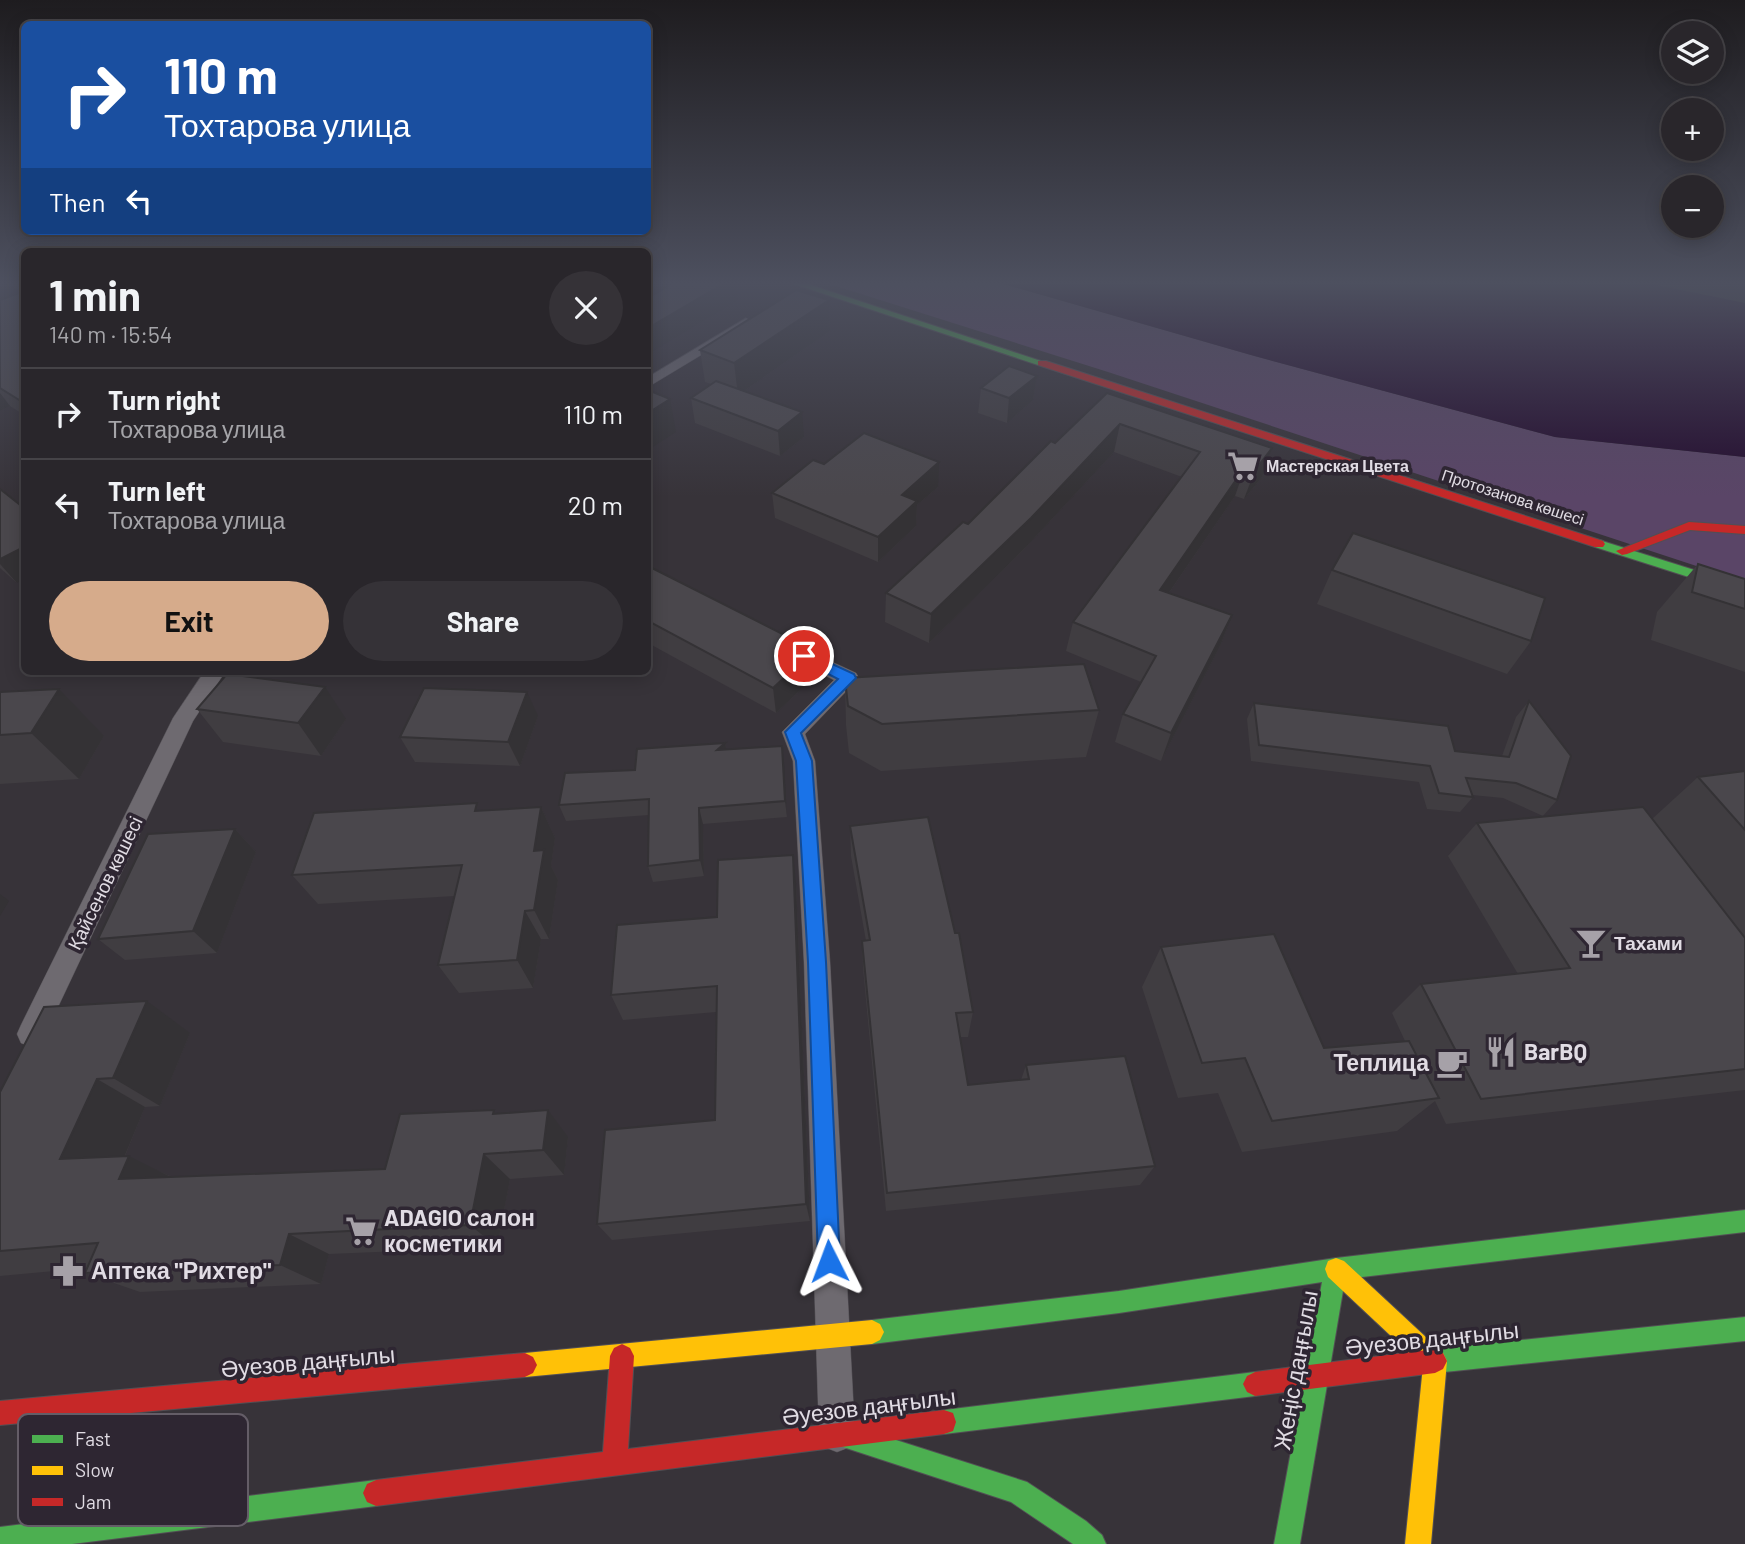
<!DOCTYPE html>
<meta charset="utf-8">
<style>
:root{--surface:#29262b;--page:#353237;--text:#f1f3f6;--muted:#a5a5a9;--line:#454347;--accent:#d6ab8b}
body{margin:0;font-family:Barlow,sans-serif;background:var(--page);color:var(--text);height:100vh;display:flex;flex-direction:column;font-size:26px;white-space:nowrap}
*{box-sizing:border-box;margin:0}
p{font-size:23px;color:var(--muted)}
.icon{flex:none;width:38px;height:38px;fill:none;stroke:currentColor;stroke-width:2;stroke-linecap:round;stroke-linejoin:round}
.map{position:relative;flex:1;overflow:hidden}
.panel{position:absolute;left:21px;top:248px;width:630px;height:427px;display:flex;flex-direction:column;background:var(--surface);border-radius:10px;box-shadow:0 4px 18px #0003,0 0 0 2px var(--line)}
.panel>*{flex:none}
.guide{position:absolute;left:21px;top:21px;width:630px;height:214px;border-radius:10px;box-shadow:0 4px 18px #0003,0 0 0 2px var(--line);background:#1a4fa0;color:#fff;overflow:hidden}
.fabs{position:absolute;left:1661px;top:21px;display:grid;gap:14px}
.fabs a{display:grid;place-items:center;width:63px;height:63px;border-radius:50%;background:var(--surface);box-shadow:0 4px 18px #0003,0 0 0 2px var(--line);font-size:35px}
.pin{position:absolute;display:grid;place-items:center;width:60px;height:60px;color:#fff;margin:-30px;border:4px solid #fff;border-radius:50%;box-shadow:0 2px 7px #0007}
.me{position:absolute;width:77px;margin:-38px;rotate:357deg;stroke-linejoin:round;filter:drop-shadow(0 0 5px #0008)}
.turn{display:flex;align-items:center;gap:24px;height:147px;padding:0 28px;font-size:32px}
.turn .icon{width:91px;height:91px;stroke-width:2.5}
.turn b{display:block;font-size:49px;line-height:60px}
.then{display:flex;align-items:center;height:66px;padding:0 28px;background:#0003;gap:14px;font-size:26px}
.round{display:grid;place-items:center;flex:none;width:74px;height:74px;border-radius:37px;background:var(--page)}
.overview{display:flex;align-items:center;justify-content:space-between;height:119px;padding:0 28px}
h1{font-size:42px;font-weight:700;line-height:52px}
.action{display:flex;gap:14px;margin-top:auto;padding:14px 28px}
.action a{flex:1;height:80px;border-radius:42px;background:var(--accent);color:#111;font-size:28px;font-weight:700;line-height:80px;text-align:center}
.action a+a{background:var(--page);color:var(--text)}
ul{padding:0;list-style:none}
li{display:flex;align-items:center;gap:21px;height:91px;padding:0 28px;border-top:2px solid var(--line)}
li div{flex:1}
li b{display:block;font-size:26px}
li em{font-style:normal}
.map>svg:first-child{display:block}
.green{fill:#5a4567}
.water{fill:#240c2f}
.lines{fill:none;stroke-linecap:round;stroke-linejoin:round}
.street-casing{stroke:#524f54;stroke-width:1}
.fast-casing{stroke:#524f54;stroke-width:2}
.slow-casing{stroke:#524f54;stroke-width:2}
.jam-casing{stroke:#524f54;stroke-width:2}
.street{fill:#6e6a70;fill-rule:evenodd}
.fast{fill:#4caf50;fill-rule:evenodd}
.slow{fill:#ffc107;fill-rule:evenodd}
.jam{fill:#c62828;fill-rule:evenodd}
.wall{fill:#403d41}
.shaded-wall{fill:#343235}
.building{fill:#4a474c;stroke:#343235;stroke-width:2}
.route{fill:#1a73e8;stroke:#114b97;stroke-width:2}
.labels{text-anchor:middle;stroke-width:7;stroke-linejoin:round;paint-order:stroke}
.far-poi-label{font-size:16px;font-weight:bold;fill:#e1dce4;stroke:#2e2632;text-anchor:start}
.far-street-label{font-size:16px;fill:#e1dce4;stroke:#2e2632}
.street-label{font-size:19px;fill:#e1dce4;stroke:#2e2632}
.poi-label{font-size:19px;font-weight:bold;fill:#e1dce4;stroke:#2e2632;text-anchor:start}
.near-poi-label{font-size:23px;font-weight:bold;fill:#e1dce4;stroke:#2e2632;text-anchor:start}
.near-street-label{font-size:23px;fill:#e1dce4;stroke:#2e2632}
.key{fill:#2e2632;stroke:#645d67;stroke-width:2}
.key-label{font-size:19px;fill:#e1dce4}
</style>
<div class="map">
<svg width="1745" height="1544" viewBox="0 0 1745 1544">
<rect width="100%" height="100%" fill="#373339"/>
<polygon class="green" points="820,281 993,281 1251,355 1555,437 1745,457 1745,582 1108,372"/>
<polygon class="water" points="993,281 1637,281 1745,303 1745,457 1555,437 1251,355"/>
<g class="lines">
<defs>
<g id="street">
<polygon points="746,318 753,322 751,325 648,387 648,377"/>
<polygon points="787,641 856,673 859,678 805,734 815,761 830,962 855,1434 850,1447 837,1452 824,1447 819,1434 804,962 793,761 782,732 834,680 780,653 777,648 780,643"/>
<polygon points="204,672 225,672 193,721 41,1043 31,1047 21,1043 17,1034 21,1025 173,718"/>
</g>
<g id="fast">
<polygon points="785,281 799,281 1047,363 1038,365"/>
<polygon points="1599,540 1745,586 1745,595 1595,547 1593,544"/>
<polygon points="1745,1210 1745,1232 1345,1279 1300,1544 1274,1544 1322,1282 1119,1313 872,1344 864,1340 860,1332 864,1324 872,1320 1119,1291 1336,1258"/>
<polygon points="1745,1317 1745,1341 1435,1373 1427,1369 1423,1361 1427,1353 1435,1349"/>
<polygon points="1255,1372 1263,1376 1267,1384 1263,1392 1255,1396 944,1434 935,1431 932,1422 935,1413 944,1410"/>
<polygon points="849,1425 1027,1482 1086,1521 1102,1535 1106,1544 1073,1544 1011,1502 840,1446 837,1437 840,1428"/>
<polygon points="376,1480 385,1484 389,1493 385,1502 376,1506 72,1544 0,1544 0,1527"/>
</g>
<g id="slow">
<polygon points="1336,1258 1344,1261 1443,1353 1447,1361 1431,1544 1405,1544 1423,1366 1328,1277 1325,1269 1328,1261"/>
<polygon points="872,1320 880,1324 884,1332 880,1340 872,1344 525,1377 517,1373 513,1365 517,1357 525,1353"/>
</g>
<g id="jam">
<polygon points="1038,361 1046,361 1603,541 1605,544 1603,547 1595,547 1038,365"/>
<polygon points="1689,522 1745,526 1745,534 1690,530 1627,554 1622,555 1616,551"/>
<polygon points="622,1344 630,1348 634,1356 628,1449 944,1410 953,1413 956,1422 953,1431 944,1434 376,1506 367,1502 363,1493 367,1484 376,1480 603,1452 610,1356 614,1348"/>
<polygon points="1435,1349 1443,1353 1447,1361 1443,1369 1435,1373 1255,1396 1247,1392 1243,1384 1247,1376 1255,1372"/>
<polygon points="525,1353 533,1357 537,1365 533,1373 525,1377 0,1425 0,1401"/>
</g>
</defs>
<use href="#street" class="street-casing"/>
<use href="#fast" class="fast-casing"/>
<use href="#slow" class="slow-casing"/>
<use href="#jam" class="jam-casing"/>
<use href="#street" class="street"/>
<use href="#fast" class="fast"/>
<use href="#slow" class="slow"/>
<use href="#jam" class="jam"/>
</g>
<g class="wall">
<polygon points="2,281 24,281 24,415 10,406 0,411 0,300 22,292"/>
<polygon points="829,300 830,331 744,391 804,437 780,456 695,423 691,398 711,384 705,382 700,350"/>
<polygon points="1037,376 1033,400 1007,423 978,413 981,388"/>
<polygon points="1107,393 1272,448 1262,477 1244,499 1235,496 1169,593 1232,615 1221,644 1161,761 1115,742 1123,714 1141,682 1066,651 1073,622 1182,477 1114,452 1026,547 929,643 885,622 886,593 968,524"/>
<polygon points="824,464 938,487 917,505 916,526 878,562 775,518 772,493"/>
<polygon points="0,489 17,583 0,568"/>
<polygon points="1698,564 1745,579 1745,672 1651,640 1657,612"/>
<polygon points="648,566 814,650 816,675 776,713 648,643"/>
<polygon points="1332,570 1531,641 1507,674 1317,604"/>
<polygon points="845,678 1099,710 1086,757 881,771 849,753 846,725"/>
<polygon points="0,692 104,736 79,779 0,784"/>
<polygon points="1529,701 1557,800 1543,816 1503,798 1472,795 1473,797 1460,812 1427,809 1419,782 1251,761 1247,719 1254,703 1455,751 1502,756 1516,717"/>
<polygon points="197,709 346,719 321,756 223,742"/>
<polygon points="538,716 520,766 415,762 400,737"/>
<polygon points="725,743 726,750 782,746 787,817 703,824 704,876 653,882 648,866 649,815 566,821 559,805 635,770"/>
<polygon points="1745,771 1745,1090 1446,1124 1435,1101 1397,1131 1242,1152 1218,1093 1178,1098 1142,987 1161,947 1324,1048 1405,1041 1392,1013 1421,984 1518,974 1448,856 1477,823 1652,819 1698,777"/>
<polygon points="541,807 555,838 551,866 558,880 549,939 541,939 533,988 459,993 438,965 455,896 318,904 292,875 481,811"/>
<polygon points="850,826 973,1012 968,1037 960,1037 968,1085 1021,1080 1026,1065 1155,1166 1140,1185 886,1211 863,968 862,941 866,941 851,856"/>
<polygon points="235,829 256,852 217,953 125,960 98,939"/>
<polygon points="796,883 810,1221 612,1240 597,1224 715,1120 716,1012 623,1020 611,995 717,917"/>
<polygon points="190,1033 160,1106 145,1107 125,1156 172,1177 385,1169 497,1114 568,1137 564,1175 510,1179 497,1247 329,1254 321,1284 140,1292 85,1273 87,1268 0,1276 0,1092"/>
</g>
<g class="shaded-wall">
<polygon points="728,281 735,281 738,300 648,354 648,328"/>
<polygon points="829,300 830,331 738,395 734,363"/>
<polygon points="1037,376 1033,400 1007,423 1009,398"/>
<polygon points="0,393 10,406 0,411"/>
<polygon points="670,399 676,432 648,450 648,413"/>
<polygon points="802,412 804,437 780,456 778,431"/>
<polygon points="1120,424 1114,452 1026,547 929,643 931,614"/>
<polygon points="1272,448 1262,477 1244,499 1255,470"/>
<polygon points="939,462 938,487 917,505 916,526 878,562 878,537 902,495"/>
<polygon points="1245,467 1235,496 1151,619 1160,590"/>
<polygon points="24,547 24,579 17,583 0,564 0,559"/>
<polygon points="1232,615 1221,644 1161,761 1171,733"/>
<polygon points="814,650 816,675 776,713 773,688"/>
<polygon points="325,687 346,719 321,756 298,723"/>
<polygon points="59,689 104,736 79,779 31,733"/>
<polygon points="527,692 538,716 520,766 508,742"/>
<polygon points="725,743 728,759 717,750"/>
<polygon points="782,746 784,762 787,817 785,801"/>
<polygon points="541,807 555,838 551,866 558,880 549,939 534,910 534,851"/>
<polygon points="699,808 703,824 704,876 700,860"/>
<polygon points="235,829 256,852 217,953 193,931"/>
<polygon points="793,855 796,883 810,1221 806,1204"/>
<polygon points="0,894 9,901 0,916"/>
<polygon points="525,911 541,939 533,988 517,960"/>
<polygon points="147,1001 190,1033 160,1106 113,1078"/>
<polygon points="97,1079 145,1107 113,1184 60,1159"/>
<polygon points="548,1110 568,1137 564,1175 543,1150"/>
<polygon points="484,1154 510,1179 497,1247 470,1225"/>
<polygon points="129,1156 177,1180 119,1179"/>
<polygon points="289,1234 329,1254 321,1284 280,1265"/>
</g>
<g class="building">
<polygon points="677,281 728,281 648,328 648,298"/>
<polygon points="796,290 829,300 734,363 700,350"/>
<polygon points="24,291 24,403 0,388 0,300"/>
<polygon points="1009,366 1037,376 1009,398 981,388"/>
<polygon points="716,381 802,412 778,431 691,398"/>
<polygon points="648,390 670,399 648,413"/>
<polygon points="1107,393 1272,448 1255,470 1245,467 1160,590 1232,615 1171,733 1123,714 1156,656 1073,622 1200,452 1120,424 1031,518 931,614 886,593 963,522 968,524 1051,441 1055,443"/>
<polygon points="864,433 939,462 902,495 917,501 878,537 772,493 813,460 824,464"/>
<polygon points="0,489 24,508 24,547 0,559"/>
<polygon points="1353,533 1545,598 1531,641 1332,570"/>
<polygon points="1698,564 1745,579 1745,609 1692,592"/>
<polygon points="648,566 814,650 773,688 648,621"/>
<polygon points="1084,664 1099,710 882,724 848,706 845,678"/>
<polygon points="227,674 325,687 298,723 197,709"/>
<polygon points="424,688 527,692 508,742 400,737"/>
<polygon points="59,689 31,733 0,735 0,692"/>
<polygon points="1529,701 1571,756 1557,800 1516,783 1466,778 1473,797 1439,793 1430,766 1259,745 1254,703 1448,726 1455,751 1509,757"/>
<polygon points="725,743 717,750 782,746 785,801 699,808 700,860 648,866 649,799 559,805 565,773 635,770 637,749"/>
<polygon points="1745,771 1745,830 1698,777"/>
<polygon points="477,803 475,811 541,807 534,851 544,850 534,910 525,911 517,960 438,965 462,865 292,875 314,813"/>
<polygon points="1643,807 1745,938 1745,1069 1481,1099 1421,984 1570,968 1477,823"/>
<polygon points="928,817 955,933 959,933 973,1012 956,1013 968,1085 1029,1079 1026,1065 1125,1056 1155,1166 887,1193 862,941 870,940 850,826"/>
<polygon points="235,829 193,931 98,939 148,834"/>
<polygon points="793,855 806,1204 597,1224 605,1130 715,1120 717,986 611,995 617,925 717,917 718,860"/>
<polygon points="1274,934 1324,1048 1409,1041 1439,1098 1272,1121 1245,1058 1202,1063 1161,947"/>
<polygon points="147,1001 113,1078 97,1079 60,1159 129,1156 119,1179 385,1169 400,1114 494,1110 493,1114 548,1110 543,1150 484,1154 470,1225 289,1234 280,1265 85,1273 98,1243 0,1251 0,1092 44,1007"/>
</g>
<linearGradient id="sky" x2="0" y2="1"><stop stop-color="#1e1c1f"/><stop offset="0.57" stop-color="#4d505f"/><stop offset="1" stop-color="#4d505f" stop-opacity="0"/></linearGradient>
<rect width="1745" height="497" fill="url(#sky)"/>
<polygon class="route" points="804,651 854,674 856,678 801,733 812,761 826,962 840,1261 837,1269 829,1273 821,1269 818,1261 808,962 796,761 785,732 838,679 799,659 797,656 799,652"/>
<defs>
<symbol id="supermarket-bare" viewBox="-9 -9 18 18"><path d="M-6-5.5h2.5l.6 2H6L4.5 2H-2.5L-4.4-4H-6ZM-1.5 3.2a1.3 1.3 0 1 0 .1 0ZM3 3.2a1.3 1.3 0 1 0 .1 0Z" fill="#a6a1a8" stroke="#2e2632" stroke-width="2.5" paint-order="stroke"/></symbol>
<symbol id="bar-bare" viewBox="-9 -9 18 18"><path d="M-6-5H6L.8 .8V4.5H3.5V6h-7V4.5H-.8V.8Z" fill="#a6a1a8" stroke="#2e2632" stroke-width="2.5" paint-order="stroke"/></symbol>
<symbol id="restaurant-bare" viewBox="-9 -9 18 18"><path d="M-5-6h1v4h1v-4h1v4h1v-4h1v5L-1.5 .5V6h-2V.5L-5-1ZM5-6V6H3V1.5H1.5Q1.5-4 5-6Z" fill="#a6a1a8" stroke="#2e2632" stroke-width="2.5" paint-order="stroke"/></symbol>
<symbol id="cafe-bare" viewBox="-9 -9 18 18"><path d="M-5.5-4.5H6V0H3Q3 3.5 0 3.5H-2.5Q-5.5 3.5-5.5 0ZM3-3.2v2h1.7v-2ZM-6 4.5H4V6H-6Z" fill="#a6a1a8" stroke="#2e2632" stroke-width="2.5" paint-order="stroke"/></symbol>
<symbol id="pharmacy-bare" viewBox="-9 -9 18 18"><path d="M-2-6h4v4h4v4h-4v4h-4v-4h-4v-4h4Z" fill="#a6a1a8" stroke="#2e2632" stroke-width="2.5" paint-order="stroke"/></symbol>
</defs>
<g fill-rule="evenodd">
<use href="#supermarket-bare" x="1221" y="444" width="44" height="44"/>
<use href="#bar-bare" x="1569" y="921" width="44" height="44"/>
<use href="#restaurant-bare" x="1479" y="1030" width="44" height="44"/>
<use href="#cafe-bare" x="1430" y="1041" width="44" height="44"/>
<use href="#supermarket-bare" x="339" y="1209" width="44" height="44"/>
<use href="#pharmacy-bare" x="46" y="1249" width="44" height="44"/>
</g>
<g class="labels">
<g class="far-poi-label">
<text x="1266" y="472">Мастерская Цвета</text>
</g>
<g class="far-street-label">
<text transform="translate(1513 497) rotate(18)" y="6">Протозанова көшесі</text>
</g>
<g class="street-label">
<text transform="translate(105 883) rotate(-64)" y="7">Қайсенов көшесі</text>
</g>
<g class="poi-label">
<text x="1614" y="950">Тахами</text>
</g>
<g class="near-poi-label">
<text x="1524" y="1060">BarBQ</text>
<text x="1429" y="1071" text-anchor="end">Теплица</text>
<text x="384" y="1226">ADAGIO салон<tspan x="384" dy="26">косметики</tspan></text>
<text x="91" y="1279">Аптека "Рихтер"</text>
</g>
<g class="near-street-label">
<text transform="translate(1432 1339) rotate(-6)" y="8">Әуезов даңғылы</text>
<text transform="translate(308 1362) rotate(-5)" y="8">Әуезов даңғылы</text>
<text transform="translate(1296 1370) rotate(-80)" y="8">Жеңіс даңғылы</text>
<text transform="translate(869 1407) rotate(-7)" y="8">Әуезов даңғылы</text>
</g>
</g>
<rect x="18" y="1414" width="230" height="112" rx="10" class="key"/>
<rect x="32" y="1435" width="31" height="8" fill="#4caf50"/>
<rect x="32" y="1466" width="31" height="9" fill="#ffc107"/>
<rect x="32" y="1498" width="31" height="8" fill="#c62828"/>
<g class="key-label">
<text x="75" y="1446">Fast</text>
<text x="75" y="1477">Slow</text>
<text x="75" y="1509">Jam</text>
</g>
</svg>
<div class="fabs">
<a><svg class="icon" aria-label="layers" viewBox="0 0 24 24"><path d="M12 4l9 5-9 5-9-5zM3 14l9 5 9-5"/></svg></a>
<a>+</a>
<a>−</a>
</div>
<div class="pin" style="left:804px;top:656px;background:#d93025"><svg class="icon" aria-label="arrive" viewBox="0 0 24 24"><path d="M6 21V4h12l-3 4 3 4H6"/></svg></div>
<svg class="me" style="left:829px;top:1261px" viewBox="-20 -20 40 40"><path d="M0-17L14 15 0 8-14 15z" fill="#1a73e8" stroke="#fff" stroke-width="4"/></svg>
<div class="guide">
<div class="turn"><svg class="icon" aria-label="right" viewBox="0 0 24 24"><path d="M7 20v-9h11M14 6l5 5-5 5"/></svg><div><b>110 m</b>Тохтарова улица</div></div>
<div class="then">Then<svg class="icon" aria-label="left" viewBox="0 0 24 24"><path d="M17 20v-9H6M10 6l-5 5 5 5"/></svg></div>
</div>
<section class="panel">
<div class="overview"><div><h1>1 min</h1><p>140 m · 15:54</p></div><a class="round"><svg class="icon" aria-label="close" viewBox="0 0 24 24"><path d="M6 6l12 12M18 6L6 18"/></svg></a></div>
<ul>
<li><svg class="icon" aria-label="right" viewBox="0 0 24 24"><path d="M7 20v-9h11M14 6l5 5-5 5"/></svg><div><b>Turn right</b><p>Тохтарова улица</p></div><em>110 m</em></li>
<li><svg class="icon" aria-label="left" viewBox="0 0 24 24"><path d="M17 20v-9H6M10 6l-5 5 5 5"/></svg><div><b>Turn left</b><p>Тохтарова улица</p></div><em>20 m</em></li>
</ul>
<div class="action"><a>Exit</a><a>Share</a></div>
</section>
</div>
